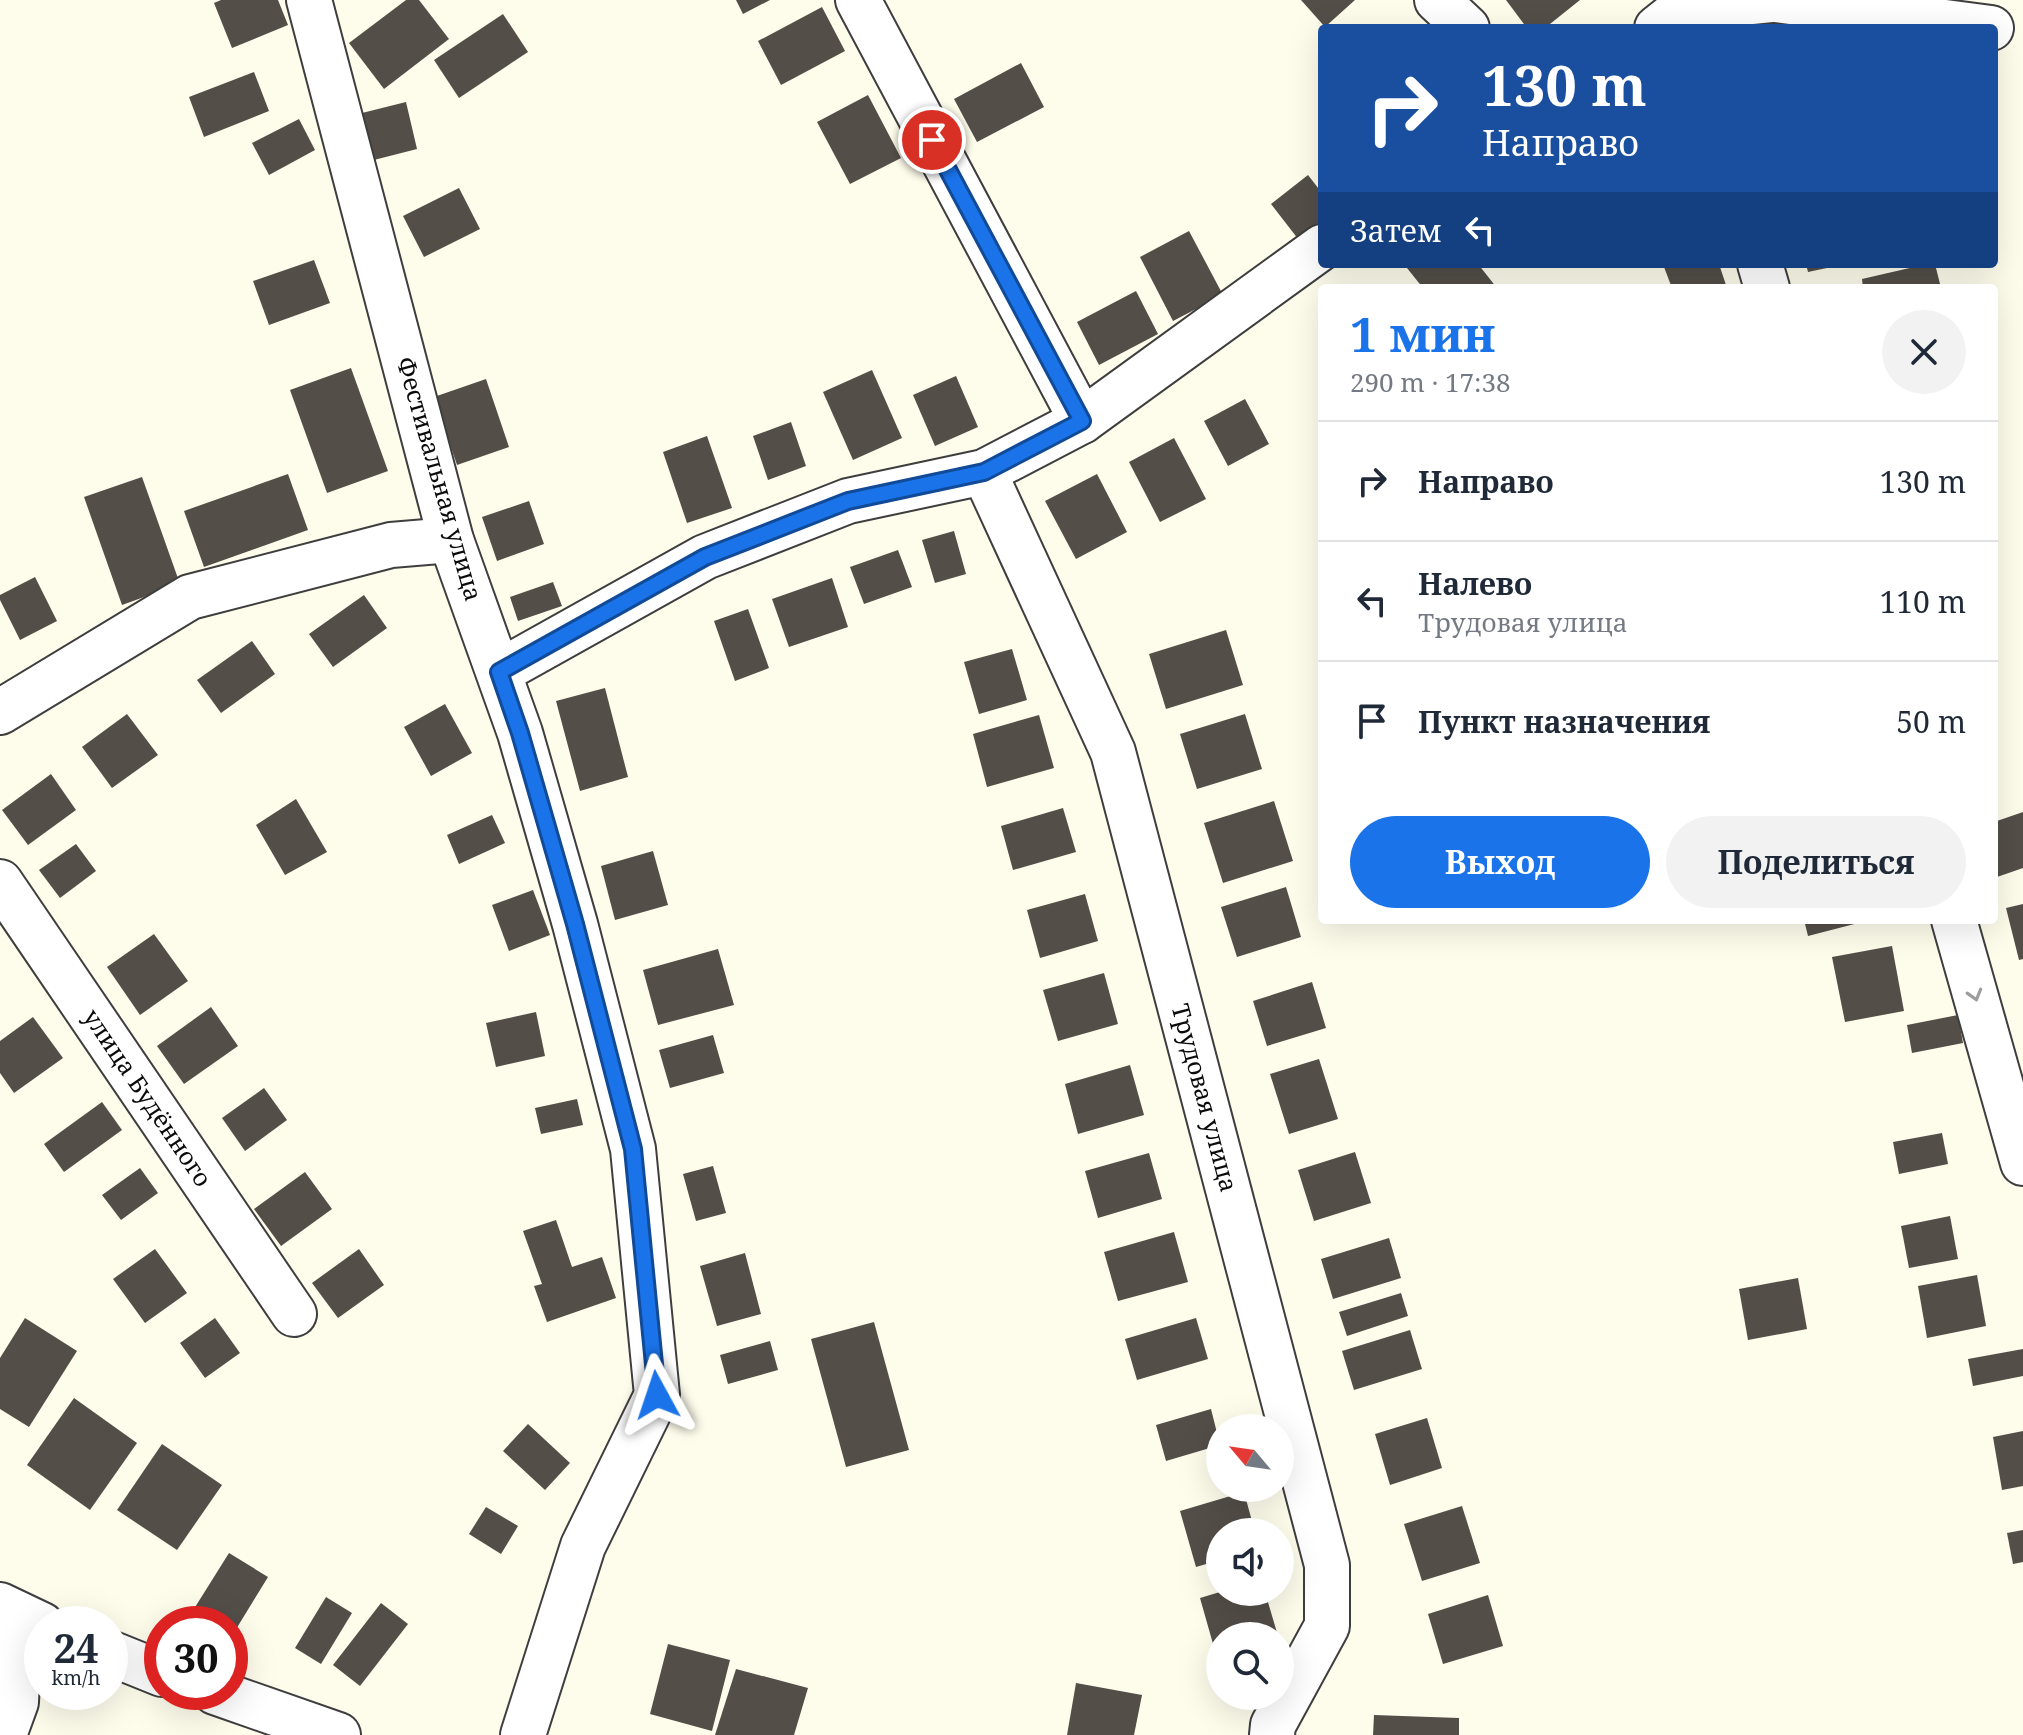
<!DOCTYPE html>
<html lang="ru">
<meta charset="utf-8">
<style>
:root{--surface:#fff;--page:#f2f2f3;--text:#1f2937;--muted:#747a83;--line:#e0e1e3;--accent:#1a73e8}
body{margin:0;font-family:"Noto Serif",serif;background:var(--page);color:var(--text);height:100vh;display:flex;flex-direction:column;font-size:30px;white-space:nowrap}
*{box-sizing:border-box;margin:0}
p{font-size:26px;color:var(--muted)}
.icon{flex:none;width:44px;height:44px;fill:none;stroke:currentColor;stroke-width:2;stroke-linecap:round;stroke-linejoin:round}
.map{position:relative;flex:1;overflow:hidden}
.drawer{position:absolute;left:1318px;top:284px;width:680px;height:640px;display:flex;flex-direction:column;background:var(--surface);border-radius:8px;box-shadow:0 8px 32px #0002}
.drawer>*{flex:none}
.hud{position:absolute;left:1318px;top:24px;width:680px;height:244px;border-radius:8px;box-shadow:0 8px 32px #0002;background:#1a4fa0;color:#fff;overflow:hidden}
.needle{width:52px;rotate:299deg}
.tools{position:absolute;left:1206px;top:1414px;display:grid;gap:16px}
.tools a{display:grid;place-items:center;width:88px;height:88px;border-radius:50%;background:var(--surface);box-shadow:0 8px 32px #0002;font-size:40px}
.speed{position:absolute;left:24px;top:1606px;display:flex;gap:16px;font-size:40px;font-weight:700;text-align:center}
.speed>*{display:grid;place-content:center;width:104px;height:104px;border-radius:50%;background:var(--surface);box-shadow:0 8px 32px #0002;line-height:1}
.speed small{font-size:20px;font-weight:400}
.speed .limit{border:12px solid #d22;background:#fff;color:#111}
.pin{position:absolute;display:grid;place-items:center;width:68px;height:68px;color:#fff;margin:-34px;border:4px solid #fff;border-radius:50%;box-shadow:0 2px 8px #0007}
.me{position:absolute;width:88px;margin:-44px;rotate:355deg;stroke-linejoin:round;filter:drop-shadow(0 0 6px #0008)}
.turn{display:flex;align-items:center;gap:28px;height:168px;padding:0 32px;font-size:36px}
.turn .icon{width:104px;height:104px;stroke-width:2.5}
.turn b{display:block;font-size:56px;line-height:68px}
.then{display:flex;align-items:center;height:76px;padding:0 32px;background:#0003;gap:16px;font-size:30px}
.round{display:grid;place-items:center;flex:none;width:84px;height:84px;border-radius:42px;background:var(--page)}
.head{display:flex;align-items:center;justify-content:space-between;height:136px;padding:0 32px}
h1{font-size:48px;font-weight:700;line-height:60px;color:var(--accent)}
.cta{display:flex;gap:16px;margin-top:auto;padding:16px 32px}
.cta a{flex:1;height:92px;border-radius:48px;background:var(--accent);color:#fff;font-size:32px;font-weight:700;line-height:92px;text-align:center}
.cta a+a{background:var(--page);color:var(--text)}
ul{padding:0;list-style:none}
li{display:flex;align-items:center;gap:24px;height:120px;padding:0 32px;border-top:2px solid var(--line)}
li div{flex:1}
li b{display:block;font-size:30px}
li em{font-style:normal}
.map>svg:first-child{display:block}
.building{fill:#534e48}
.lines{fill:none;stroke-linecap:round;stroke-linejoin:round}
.minor-casing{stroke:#3e3e3e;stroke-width:48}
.tertiary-casing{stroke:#3e3e3e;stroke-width:48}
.minor{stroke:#fff;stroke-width:44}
.tertiary{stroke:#fff;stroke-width:44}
.oneway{stroke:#9d9d9d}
.route-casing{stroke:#114b97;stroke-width:20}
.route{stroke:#1a73e8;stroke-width:14}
.labels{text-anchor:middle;stroke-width:8;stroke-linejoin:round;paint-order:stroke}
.street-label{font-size:24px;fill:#0b0b0b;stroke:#fff}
</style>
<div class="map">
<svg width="2023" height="1735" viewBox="0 0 2023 1735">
<rect width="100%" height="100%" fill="#fefceb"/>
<g class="building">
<polygon points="221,0 278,0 288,25 232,48 214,3"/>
<polygon points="406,0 419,0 449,39 384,89 349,43"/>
<polygon points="736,0 770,0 743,14"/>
<polygon points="1301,0 1355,0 1325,27"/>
<polygon points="1506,0 1580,0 1545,28 1527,28"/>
<polygon points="822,7 845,51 781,85 758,41"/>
<polygon points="503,14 528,52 459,98 434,60"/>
<polygon points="1021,63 1044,107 977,142 954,99"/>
<polygon points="254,72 269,111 204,137 189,97"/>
<polygon points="868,95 901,158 850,184 817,122"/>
<polygon points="406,102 417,149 370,161 358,114"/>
<polygon points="299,119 315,150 269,175 252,143"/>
<polygon points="1308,175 1322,193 1322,229 1302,244 1271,204"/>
<polygon points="459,188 480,229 424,257 403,216"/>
<polygon points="1189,231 1223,295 1173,321 1140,257"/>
<polygon points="314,260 330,303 269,325 253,281"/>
<polygon points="1412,264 1478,264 1497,288 1423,288 1407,268"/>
<polygon points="1672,264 1719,264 1727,288 1672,288 1664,267"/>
<polygon points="1806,264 1841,264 1841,265 1808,272"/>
<polygon points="1927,264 1935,264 1941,288 1863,288 1862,279"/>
<polygon points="1136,291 1158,334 1099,365 1077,322"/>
<polygon points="351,368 388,471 327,493 290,390"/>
<polygon points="872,370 902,438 853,460 823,392"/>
<polygon points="956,376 978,427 935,446 913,395"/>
<polygon points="486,379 509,447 457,465 434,397"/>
<polygon points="1245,399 1269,444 1228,466 1204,421"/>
<polygon points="791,422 806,466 768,480 753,436"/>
<polygon points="707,436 732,508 687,523 663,452"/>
<polygon points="1174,438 1206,499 1160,522 1129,462"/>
<polygon points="288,474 308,530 204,567 184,511"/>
<polygon points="1097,474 1127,532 1076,559 1045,501"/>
<polygon points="142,477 180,584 122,605 84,497"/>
<polygon points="529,501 544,544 497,561 482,517"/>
<polygon points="954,531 966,574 935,583 922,540"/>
<polygon points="898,550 912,587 864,604 850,567"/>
<polygon points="35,577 57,621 20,640 0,600 0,595"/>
<polygon points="832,578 848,627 789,647 772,599"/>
<polygon points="553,582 562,606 518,621 510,597"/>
<polygon points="364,595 387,628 333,667 309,634"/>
<polygon points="748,609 769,668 735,681 714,621"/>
<polygon points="1226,630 1243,685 1166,709 1149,654"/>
<polygon points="252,641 275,674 221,713 197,680"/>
<polygon points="1012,649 1027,700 979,714 964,662"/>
<polygon points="605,688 628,777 580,791 556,701"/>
<polygon points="445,704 472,753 431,776 404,727"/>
<polygon points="127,714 158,755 112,788 82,747"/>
<polygon points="1245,714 1262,769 1197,789 1180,734"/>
<polygon points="1039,715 1054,768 987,787 973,734"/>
<polygon points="51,774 76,810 28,845 2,810"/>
<polygon points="296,799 327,852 285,875 256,825"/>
<polygon points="1274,801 1293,861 1223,883 1204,823"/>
<polygon points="1063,808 1076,852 1013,870 1001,826"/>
<polygon points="2023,812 2023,868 1997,877 1994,870 1994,822"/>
<polygon points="492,815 505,843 459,864 447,835"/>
<polygon points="76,844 96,871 60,898 39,870"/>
<polygon points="653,851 668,905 615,920 601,866"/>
<polygon points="1286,887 1301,937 1237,957 1221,907"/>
<polygon points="533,890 550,935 509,951 492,905"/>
<polygon points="1085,894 1098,941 1040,958 1027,910"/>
<polygon points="2023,904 2023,959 2019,960 2006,908"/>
<polygon points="1804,920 1866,920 1866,921 1808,936"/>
<polygon points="154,934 188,981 140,1015 107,967"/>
<polygon points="1892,946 1904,1011 1845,1022 1832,957"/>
<polygon points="718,949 734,1005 658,1025 643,970"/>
<polygon points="1104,973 1118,1024 1058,1041 1043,990"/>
<polygon points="1312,982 1326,1028 1267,1046 1253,1001"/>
<polygon points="211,1007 238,1046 184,1084 157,1046"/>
<polygon points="536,1012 545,1056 496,1067 486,1023"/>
<polygon points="1958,1015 1963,1043 1912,1053 1907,1025"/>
<polygon points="33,1017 63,1058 14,1093 0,1073 0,1041"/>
<polygon points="713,1035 724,1073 670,1088 659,1050"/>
<polygon points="1319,1059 1338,1119 1289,1134 1270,1074"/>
<polygon points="1130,1065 1144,1115 1078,1134 1065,1084"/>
<polygon points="264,1088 287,1120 245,1151 222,1118"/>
<polygon points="577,1099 583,1125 541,1134 535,1108"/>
<polygon points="102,1102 122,1130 64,1172 44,1144"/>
<polygon points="1942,1133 1948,1164 1899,1174 1893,1142"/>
<polygon points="1355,1152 1371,1203 1314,1221 1298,1170"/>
<polygon points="1149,1153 1162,1199 1098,1218 1085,1171"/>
<polygon points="713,1166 726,1213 696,1221 683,1174"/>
<polygon points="140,1168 158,1193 121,1220 102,1195"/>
<polygon points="305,1172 332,1209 281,1246 254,1209"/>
<polygon points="1950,1216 1958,1259 1909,1268 1901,1226"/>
<polygon points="556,1220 572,1267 602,1257 616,1298 547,1322 534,1286 542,1284 523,1231"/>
<polygon points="1174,1232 1188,1282 1118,1301 1104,1252"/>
<polygon points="1389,1238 1401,1278 1333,1299 1321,1259"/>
<polygon points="155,1249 187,1293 145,1323 113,1279"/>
<polygon points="359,1249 384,1285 338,1318 312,1283"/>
<polygon points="745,1253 761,1314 717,1326 700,1266"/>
<polygon points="1977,1275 1986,1326 1927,1338 1918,1286"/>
<polygon points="1798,1278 1807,1329 1748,1340 1739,1289"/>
<polygon points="1401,1293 1408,1316 1347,1336 1339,1312"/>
<polygon points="25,1318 77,1351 29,1427 0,1409 0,1358"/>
<polygon points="215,1318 240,1353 205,1378 180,1343"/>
<polygon points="1196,1318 1208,1359 1137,1380 1125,1339"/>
<polygon points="874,1322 909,1450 846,1467 811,1339"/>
<polygon points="1410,1330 1422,1369 1354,1390 1342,1351"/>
<polygon points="770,1341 778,1370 728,1384 720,1355"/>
<polygon points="2023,1349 2023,1376 1973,1386 1968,1359"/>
<polygon points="74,1398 137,1443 90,1510 27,1465"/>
<polygon points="1211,1409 1220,1445 1166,1461 1156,1425"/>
<polygon points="1427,1418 1442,1468 1390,1485 1375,1434"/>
<polygon points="528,1424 570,1463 545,1490 503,1451"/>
<polygon points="2023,1431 2023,1486 2002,1490 1993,1437"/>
<polygon points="162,1444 222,1485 177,1550 117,1510"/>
<polygon points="1244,1492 1255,1532 1220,1532 1220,1560 1196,1567 1180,1511"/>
<polygon points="1462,1506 1480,1563 1422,1581 1404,1524"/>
<polygon points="486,1507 518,1526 501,1554 469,1534"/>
<polygon points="2023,1530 2023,1562 2013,1564 2007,1533"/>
<polygon points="229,1553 268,1577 230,1639 230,1624 211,1624 192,1612"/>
<polygon points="1220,1592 1265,1592 1278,1636 1220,1636 1220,1657 1217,1658 1200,1598"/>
<polygon points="1488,1595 1503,1646 1443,1664 1428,1614"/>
<polygon points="326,1597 352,1613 321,1664 295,1648"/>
<polygon points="381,1603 408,1624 360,1686 333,1665"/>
<polygon points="668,1644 730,1660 712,1731 650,1714"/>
<polygon points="736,1669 808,1688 794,1735 715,1735"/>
<polygon points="1076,1683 1142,1695 1134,1735 1067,1735"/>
<polygon points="1374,1715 1459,1718 1459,1735 1373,1735"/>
</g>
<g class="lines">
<defs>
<g id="minor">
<polyline points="309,0 451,540 520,733 575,924 633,1149 657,1395 583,1546 523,1735"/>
<polyline points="858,0 1082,421"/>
<polyline points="1437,0 1467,28"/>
<polyline points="1775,0 1991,28"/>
<polyline points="1657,28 1681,9 1771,0"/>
<polyline points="1760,264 1767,288"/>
<polyline points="984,472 1113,752 1327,1565 1327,1626 1273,1725 1272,1735"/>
<polyline points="499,672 705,557 848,501 984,472 1082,421 1322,247"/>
<polyline points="0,712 190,597 391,545 451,540"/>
<polyline points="0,882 294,1314"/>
<polyline points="1954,920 2023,1163"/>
<polyline points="4,1735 16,1702 20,1615"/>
</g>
<g id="tertiary">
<polyline points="0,1605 42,1625"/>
<polyline points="110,1653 162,1674"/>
<polyline points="215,1692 338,1735"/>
</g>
</defs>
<use href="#minor" class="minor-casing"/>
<use href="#tertiary" class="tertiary-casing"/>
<use href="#minor" class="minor"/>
<use href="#tertiary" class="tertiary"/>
</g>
<defs><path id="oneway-chevron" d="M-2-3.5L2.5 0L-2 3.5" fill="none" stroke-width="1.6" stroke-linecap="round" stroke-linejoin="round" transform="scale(2)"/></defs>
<use class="oneway" href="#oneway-chevron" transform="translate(1975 995) rotate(74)"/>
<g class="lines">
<defs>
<polyline id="route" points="657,1395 633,1149 575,924 520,733 499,672 705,557 848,501 984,472 1082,421 932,140"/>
</defs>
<use href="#route" class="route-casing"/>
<use href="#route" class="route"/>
</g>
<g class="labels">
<g class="street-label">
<text transform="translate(439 479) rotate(74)" y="8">Фестивальная улица</text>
<text transform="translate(147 1098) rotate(56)" y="8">улица Будённого</text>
<text transform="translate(1204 1098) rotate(75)" y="8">Трудовая улица</text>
</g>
</g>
</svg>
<div class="tools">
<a><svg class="needle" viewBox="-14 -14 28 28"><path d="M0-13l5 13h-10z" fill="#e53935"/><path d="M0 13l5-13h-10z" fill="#747a83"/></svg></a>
<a><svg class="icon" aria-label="sound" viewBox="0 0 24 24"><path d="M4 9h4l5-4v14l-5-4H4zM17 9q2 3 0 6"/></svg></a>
<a><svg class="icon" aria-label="search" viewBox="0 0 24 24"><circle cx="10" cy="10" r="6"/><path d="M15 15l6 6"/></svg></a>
</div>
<div class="speed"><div>24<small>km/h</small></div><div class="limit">30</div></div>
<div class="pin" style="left:932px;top:140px;background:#d93025"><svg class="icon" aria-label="arrive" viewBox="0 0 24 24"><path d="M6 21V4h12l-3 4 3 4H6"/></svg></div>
<svg class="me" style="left:657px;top:1395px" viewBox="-20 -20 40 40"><path d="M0-17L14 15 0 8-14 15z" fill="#1a73e8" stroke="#fff" stroke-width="4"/></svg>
<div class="hud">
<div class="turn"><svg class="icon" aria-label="right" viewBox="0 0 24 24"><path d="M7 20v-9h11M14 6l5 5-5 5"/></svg><div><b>130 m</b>Направо</div></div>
<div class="then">Затем<svg class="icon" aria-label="left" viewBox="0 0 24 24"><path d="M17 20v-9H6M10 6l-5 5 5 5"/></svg></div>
</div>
<section class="drawer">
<div class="head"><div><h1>1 мин</h1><p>290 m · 17:38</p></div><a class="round"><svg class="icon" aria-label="close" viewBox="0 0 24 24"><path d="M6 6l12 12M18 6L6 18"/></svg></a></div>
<ul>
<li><svg class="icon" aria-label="right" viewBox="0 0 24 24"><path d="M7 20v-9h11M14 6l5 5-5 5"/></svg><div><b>Направо</b></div><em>130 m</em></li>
<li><svg class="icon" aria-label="left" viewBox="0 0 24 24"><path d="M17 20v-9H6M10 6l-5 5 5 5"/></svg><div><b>Налево</b><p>Трудовая улица</p></div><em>110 m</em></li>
<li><svg class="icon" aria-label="arrive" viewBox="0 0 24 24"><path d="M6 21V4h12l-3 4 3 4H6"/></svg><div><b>Пункт назначения</b></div><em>50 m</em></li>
</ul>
<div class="cta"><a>Выход</a><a>Поделиться</a></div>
</section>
</div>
